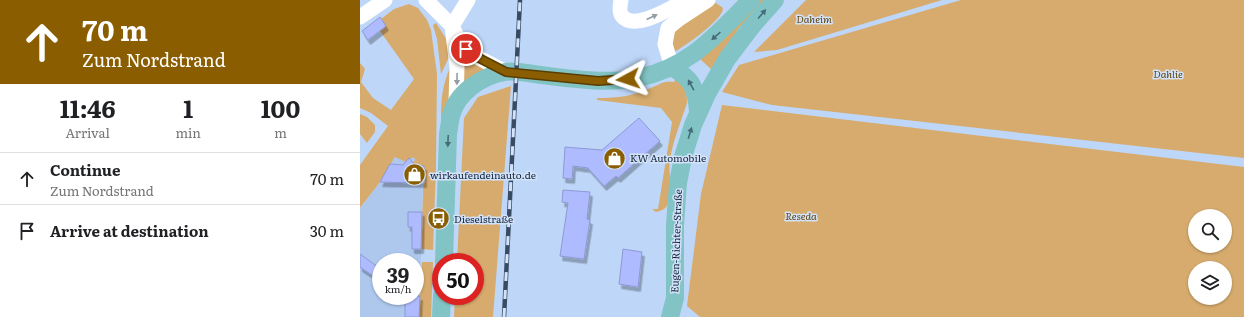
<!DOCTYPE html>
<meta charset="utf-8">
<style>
:root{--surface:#fff;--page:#f2f2f2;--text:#202124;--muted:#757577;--line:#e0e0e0}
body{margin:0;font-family:Literata,serif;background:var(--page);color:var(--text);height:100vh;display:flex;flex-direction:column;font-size:15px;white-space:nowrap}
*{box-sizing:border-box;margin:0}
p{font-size:13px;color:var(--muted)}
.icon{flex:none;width:22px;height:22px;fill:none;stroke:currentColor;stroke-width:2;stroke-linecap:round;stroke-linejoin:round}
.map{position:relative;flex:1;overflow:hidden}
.side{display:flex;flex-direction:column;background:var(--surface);width:360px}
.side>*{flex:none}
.banner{background:#8a5e00;color:#fff;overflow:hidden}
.buttons{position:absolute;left:828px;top:209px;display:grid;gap:8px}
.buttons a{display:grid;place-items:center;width:44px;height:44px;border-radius:50%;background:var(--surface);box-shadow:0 1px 3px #0004;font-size:20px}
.speed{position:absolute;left:12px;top:253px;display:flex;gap:8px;font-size:20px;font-weight:700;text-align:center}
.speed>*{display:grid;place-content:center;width:52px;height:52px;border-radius:50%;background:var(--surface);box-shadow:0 1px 3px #0004;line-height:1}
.speed small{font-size:10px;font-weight:400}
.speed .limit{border:6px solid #d22;background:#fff;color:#111}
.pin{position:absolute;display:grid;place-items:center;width:34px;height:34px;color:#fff;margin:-17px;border:2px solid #fff;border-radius:50%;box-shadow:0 1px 4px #0007}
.me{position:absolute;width:44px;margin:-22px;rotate:265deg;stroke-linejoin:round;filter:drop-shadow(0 0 3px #0008)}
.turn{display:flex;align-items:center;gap:14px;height:84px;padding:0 16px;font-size:18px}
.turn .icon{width:52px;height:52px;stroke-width:2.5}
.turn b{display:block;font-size:28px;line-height:34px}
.eta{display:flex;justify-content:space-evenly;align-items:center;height:68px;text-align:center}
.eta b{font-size:24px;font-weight:700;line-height:28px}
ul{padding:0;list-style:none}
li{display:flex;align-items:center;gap:12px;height:52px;padding:0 16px;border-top:1px solid var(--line)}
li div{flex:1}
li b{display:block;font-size:15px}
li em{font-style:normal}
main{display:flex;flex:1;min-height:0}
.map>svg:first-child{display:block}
.built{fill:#adc7ed;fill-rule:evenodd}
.green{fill:#d6ab6d;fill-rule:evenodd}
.building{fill:#afbbff;stroke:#8e98d4;filter:url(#shadow)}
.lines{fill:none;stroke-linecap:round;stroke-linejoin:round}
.minor{stroke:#fff;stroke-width:15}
.major{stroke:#82c4c5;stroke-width:18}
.rail-casing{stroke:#394b63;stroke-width:4.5}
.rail{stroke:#d3e3fa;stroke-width:3;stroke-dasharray:9;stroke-linecap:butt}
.oneway{fill:#466c78}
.oneway2{fill:#959ca6}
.route-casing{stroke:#5a3d00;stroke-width:10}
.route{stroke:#8a5e00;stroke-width:7}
.labels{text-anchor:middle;stroke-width:3;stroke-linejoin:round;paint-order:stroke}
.park-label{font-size:10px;font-style:italic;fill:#5c3f0a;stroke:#d3e3fa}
.poi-label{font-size:10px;fill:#142439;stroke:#d3e3fa;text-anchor:start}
.street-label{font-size:10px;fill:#142439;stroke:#d3e3fa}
</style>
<main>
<section class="side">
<div class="banner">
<div class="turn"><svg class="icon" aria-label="ahead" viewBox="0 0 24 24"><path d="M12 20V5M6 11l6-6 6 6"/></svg><div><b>70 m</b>Zum Nordstrand</div></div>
</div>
<div class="eta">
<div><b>11:46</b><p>Arrival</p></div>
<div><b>1</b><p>min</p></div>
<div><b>100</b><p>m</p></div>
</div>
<ul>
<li><svg class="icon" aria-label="ahead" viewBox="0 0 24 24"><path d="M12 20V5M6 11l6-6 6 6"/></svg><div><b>Continue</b><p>Zum Nordstrand</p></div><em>70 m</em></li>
<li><svg class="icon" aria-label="arrive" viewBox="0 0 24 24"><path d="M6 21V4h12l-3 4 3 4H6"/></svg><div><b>Arrive at destination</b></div><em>30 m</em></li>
</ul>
</section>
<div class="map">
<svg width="884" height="317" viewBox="0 0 884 317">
<defs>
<filter id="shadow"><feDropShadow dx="2.5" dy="4.5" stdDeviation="0" flood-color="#0004"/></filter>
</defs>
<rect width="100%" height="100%" fill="#bed7f9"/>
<path class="built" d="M65,109L59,317H0V209L20,182ZM21,262H55V296H21Z"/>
<g class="green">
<polygon points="399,0 405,0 379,28 352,70 340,59"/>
<polygon points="446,0 582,0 417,50 394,52"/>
<polygon points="601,0 884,0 884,158 412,105 362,92 379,65"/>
<path d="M354,2L362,7L363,9C361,21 325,46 314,52L310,41L312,32Z"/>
<polygon points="49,4 58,8 67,20 71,30 77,74 76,165 73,250 61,249 64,166 53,165 53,162 56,160 53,157 46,162 35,157 20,182 0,208 0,165 28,126 11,113 0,108 0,63 5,69 1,82 13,98 31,110 54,79 20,31 26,26 21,19 34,9"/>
<polygon points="76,23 87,40 90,55 81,74 77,39 73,25"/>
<polygon points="102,51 126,69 102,84"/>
<path d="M92,63L91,90L82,122H81C81,98 82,85 92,63Z"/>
<path d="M316,78C323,84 328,94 327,103C321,122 313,140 310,160C308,174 313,190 308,204C306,209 301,211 296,212L292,209H298L312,122L301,108L237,100V98C259,98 273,96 293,87C300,84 306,80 314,82Z"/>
<polygon points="151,86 133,317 94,317 95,296 115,296 115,262 97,262 104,118 118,97"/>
<path d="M362,105L884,167V317H340L327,306L341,194ZM835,216H865V246H835ZM835,268H865V298H835Z"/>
<polygon points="0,114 7,117 15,125 15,132 7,143 0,134"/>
<polygon points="62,262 73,262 71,317 59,317"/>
</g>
<g class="building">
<polygon points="20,17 26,26 8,40 2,31"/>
<polygon points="279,118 300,141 258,178 256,176 244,186 228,168 213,166 212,179 203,178 205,147 242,150"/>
<polygon points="49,158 55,165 64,166 64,183 20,182 30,164 43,165"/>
<polygon points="203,190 230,192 227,219 230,220 224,259 200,256 208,203 202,202"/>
<polygon points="48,212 62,212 61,249 52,249 52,227 48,227"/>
<polygon points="263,249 282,252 278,287 259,284"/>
<polygon points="0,254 18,267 12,275 0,267"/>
<polygon points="45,296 60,296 59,317 45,317"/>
</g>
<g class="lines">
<g class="minor">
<polyline points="66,0 92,26 101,44 106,49 117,57 146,72"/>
<path d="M261,0C260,5 259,12 262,16C275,32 312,7 326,0"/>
<polyline points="0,17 25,0"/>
<polyline points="312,67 305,44 308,28 319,19 348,0"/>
<polyline points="96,103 97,67 92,26 108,0"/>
</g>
<g class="major">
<path d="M312,67C332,79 336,87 338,111"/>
<path d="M84,262L88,134C89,128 90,121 91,116C97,92 122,76 145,72C156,70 170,74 181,75C213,79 246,84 278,78C330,67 355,36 391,0"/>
<polyline points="81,317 82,296"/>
<polyline points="310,317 315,298 315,225 318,183 323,157 333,125 347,94 367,59 392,26 415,0"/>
</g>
<defs>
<polyline id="rail" points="144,317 160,0"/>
</defs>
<use href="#rail" class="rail-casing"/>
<use href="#rail" class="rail"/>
</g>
<defs><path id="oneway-solid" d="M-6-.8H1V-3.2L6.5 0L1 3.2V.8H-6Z"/></defs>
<g class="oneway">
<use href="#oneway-solid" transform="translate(402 14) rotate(-49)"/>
<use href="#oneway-solid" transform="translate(356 36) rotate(138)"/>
<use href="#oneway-solid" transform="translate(331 85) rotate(-119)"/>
<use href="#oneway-solid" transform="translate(330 133) rotate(-73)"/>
<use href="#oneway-solid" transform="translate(88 141) rotate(92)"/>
</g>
<g class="oneway2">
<use href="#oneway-solid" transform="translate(292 17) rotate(-25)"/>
<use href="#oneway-solid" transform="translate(97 79) rotate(91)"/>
</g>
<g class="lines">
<defs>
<polyline id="route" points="106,49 117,57 146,72 238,81 268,79"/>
</defs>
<use href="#route" class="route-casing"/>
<use href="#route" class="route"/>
</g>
<defs>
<symbol id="shop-disc" viewBox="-11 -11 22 22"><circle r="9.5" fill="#8a5e00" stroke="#d3e3fa"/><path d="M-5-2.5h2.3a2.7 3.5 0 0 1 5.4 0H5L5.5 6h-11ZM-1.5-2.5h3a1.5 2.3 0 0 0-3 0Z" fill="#fff"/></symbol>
<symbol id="bus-disc" viewBox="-11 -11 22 22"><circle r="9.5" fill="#8a5e00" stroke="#d3e3fa"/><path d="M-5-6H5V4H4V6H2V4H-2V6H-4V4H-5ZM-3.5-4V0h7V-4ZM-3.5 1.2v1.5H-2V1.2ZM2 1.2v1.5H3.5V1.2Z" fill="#fff"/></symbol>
</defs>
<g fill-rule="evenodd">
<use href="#shop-disc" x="242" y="146" width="25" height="25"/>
<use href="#shop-disc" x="42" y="162" width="25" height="25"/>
<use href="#bus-disc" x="66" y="206" width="25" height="25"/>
</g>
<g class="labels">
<g class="park-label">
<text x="454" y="23">Daheim</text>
<text x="808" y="78">Dahlie</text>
<text x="441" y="220">Reseda</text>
</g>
<g class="poi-label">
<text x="270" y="162">KW Automobile</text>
<text x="70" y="179">wirkaufendeinauto.de</text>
<text x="94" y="223">Dieselstraße</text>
</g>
<g class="street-label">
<text transform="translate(316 241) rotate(-88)" y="4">Eugen-Richter-Straße</text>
</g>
</g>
</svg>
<div class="buttons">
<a><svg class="icon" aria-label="search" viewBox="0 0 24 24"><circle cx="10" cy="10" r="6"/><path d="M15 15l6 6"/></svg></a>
<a><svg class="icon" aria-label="layers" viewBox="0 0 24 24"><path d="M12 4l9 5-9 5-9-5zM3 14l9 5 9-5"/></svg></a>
</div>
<div class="speed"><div>39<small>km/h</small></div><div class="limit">50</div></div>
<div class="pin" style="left:106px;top:49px;background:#d93025"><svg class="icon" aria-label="arrive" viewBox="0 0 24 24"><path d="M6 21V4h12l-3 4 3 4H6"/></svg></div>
<svg class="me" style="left:268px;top:79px" viewBox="-20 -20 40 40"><path d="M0-17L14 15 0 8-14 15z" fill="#8a5e00" stroke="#fff" stroke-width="4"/></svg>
</div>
</main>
